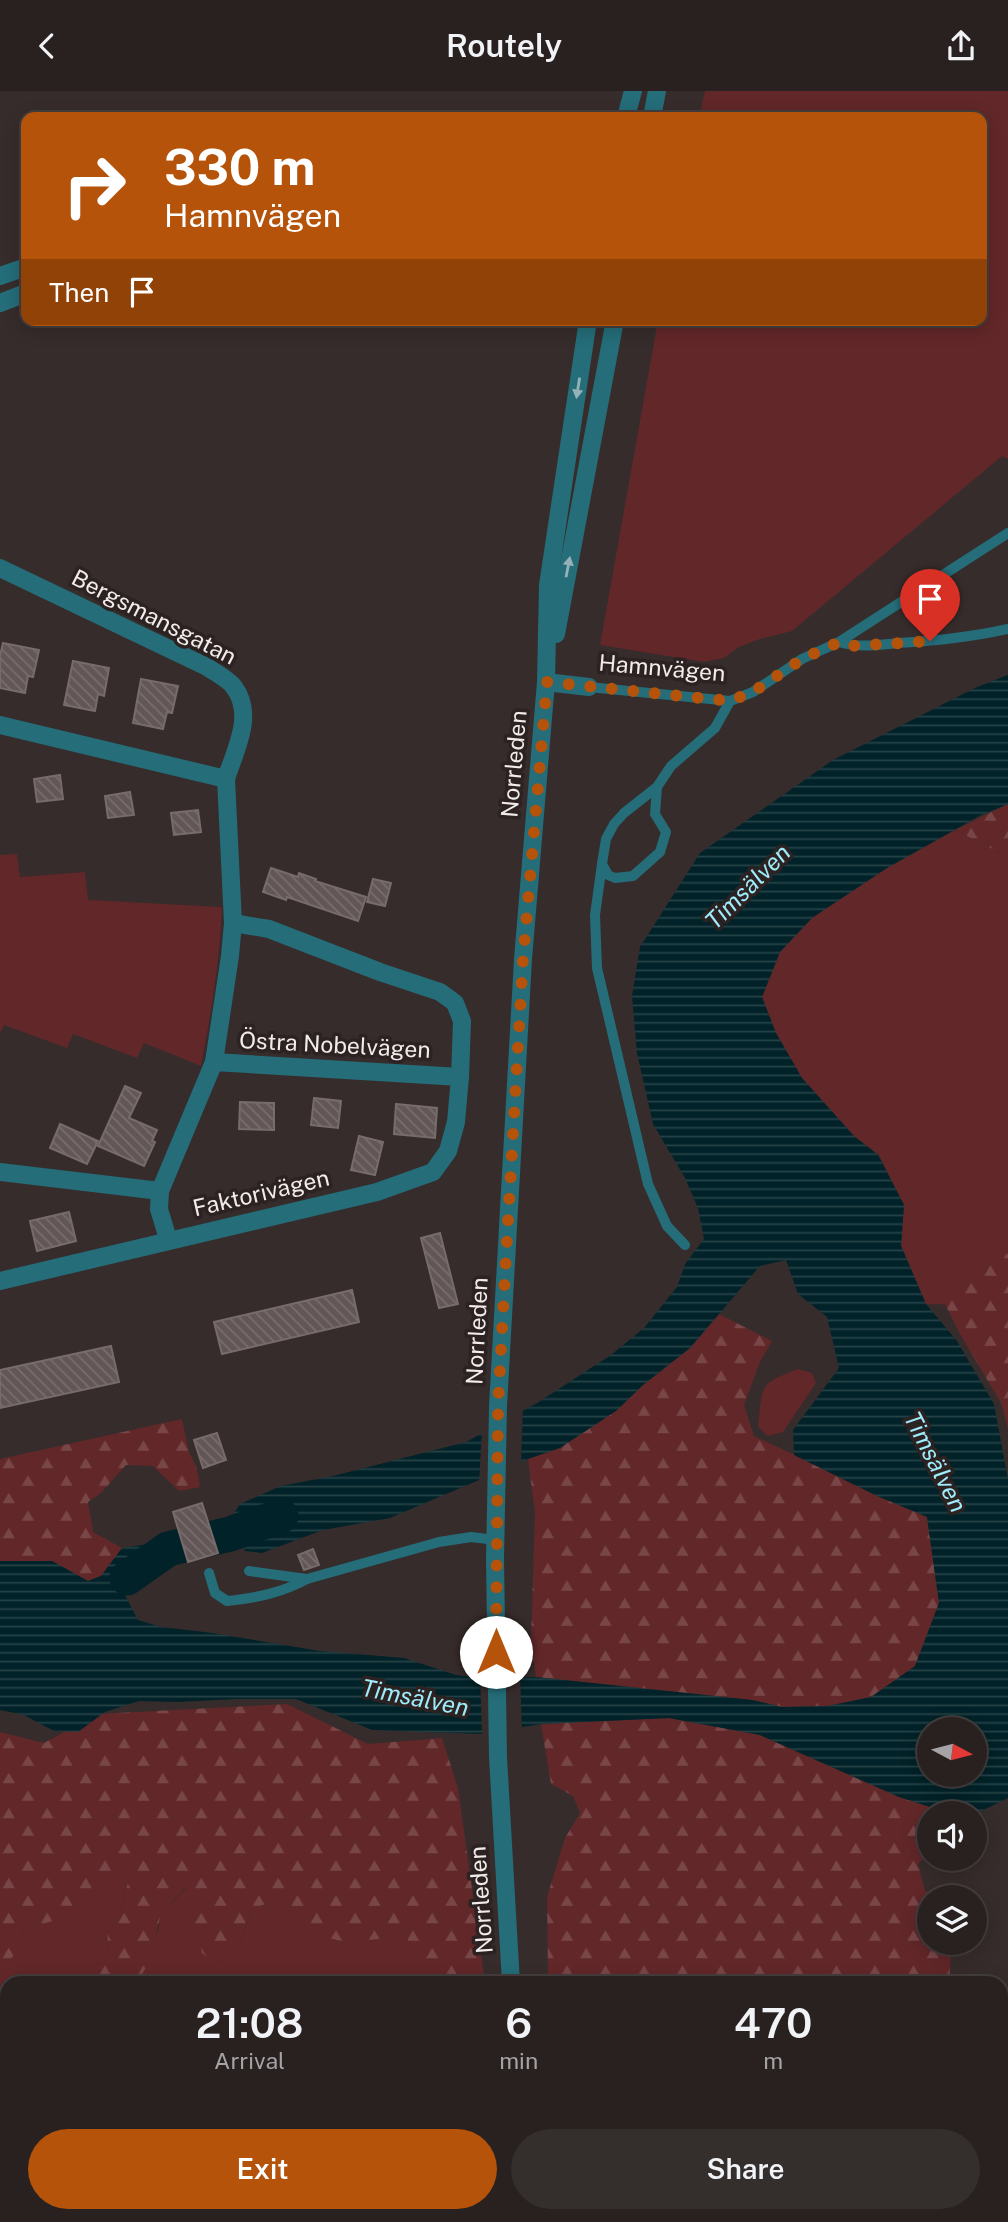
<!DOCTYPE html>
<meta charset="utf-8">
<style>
:root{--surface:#282120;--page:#342e2d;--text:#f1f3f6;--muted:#a5a3a5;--line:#443e3e;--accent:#b45309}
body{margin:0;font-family:"Public Sans",sans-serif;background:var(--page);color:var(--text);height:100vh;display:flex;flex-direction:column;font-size:26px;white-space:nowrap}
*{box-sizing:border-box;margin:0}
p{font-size:23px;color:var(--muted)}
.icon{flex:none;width:38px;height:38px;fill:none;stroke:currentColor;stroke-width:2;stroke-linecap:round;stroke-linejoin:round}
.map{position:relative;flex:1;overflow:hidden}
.details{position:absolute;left:0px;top:1885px;width:1008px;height:247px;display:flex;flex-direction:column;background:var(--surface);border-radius:21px 21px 0 0;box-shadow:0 4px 18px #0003,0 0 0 2px var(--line)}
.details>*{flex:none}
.banner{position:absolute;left:21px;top:21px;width:966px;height:214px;border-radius:14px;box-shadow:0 4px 18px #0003,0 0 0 2px var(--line);background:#b45309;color:#fff;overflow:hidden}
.needle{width:46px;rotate:97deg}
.tools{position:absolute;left:917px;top:1626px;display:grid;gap:14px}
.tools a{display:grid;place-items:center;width:70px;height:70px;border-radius:50%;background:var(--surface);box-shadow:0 4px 18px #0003,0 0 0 2px var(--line);font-size:35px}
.pin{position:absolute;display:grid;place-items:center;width:60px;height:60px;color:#fff;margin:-72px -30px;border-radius:50% 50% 50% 0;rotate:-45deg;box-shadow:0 0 7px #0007}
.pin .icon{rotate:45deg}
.me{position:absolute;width:77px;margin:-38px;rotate:0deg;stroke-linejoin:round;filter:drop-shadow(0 0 5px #0008)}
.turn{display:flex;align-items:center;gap:24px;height:147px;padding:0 28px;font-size:32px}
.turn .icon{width:91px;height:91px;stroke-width:2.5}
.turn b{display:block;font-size:49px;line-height:60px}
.then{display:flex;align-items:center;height:66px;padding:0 28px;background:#0003;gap:14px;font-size:26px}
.eta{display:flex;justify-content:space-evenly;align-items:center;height:119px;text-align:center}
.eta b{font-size:42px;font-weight:600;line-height:49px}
.action{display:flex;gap:14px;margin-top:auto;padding:14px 28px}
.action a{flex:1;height:80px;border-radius:42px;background:var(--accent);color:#fff;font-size:28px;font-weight:600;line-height:80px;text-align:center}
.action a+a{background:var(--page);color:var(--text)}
header{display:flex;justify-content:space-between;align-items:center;height:91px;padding:0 28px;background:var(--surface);font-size:32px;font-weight:600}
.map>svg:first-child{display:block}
.green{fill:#622729}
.forest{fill:url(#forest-firs)}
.water{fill:url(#water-rules);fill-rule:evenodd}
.pier{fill:#362c2b}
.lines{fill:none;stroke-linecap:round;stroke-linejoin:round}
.river{stroke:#002228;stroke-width:35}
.building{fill:url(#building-back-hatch);stroke:#786c6b;stroke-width:2}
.service{stroke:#246d79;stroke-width:10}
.minor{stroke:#246d79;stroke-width:18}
.tertiary{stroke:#246d79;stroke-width:18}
.oneway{fill:#95b2b8}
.route{stroke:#b45309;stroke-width:12;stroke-dasharray:0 21.6}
.labels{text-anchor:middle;stroke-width:7;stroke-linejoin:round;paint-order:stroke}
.street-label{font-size:23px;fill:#f2ebeb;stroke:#2c2222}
.water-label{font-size:24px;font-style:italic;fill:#9eecfb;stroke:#2c2222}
</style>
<header><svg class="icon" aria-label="back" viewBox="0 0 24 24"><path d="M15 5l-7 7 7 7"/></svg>Routely<svg class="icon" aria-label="share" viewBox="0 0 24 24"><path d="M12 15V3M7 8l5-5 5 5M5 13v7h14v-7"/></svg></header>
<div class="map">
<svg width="1008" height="2131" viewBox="0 0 1008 2131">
<defs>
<pattern id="forest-firs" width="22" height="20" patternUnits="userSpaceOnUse" patternTransform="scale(1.75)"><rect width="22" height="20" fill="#622729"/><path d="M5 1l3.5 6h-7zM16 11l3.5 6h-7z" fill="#794648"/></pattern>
<pattern id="water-rules" width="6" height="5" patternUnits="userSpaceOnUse" patternTransform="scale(1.75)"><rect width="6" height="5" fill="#002228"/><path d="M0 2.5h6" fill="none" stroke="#264247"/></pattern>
<pattern id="building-back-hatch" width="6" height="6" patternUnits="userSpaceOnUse" patternTransform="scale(1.75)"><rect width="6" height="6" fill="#625656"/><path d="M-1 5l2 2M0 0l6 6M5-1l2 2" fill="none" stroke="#796e6e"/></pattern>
</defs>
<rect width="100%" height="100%" fill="#362c2b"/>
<g class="green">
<polygon points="705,0 1008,0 1008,368 1002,365 792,540 760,548 739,556 724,567 704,571 600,554 658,229 982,229 982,26 699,26"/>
<polygon points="955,739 1008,766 1008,1215 926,1213 901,1154 904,1114 879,1064 854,1045 802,987 776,942 762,906 780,861 812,827 887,777"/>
<path d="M17,763L20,786L85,781L88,809L222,816C220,870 211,922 201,975L144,952L137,967L73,943L67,957L4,934L0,942V764Z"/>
<path d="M798,1278L812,1282L816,1292L783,1341L768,1345L758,1335C763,1294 758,1293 798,1278Z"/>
<polygon points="115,1784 129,1786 120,1822 107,1842 109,1861 88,1881 94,1892 7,1892 7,2042 0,2043 0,1879 21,1857 24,1838 52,1829"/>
<polygon points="188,1795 202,1861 240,1853 252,1817 278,1810 315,1844 379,1848 401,1838 422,1873 421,1892 109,1892 122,1885 158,1841 161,1823"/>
</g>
<g class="forest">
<polygon points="1008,713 1008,766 955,739"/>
<polygon points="989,1162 1008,1163 1008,1337 1001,1312 960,1243 940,1203 970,1186 979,1166"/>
<polygon points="719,1223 772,1250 760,1271 744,1314 754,1345 927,1426 939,1512 915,1575 871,1606 828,1615 782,1616 752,1609 536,1586 531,1551 535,1422 528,1368 616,1320 643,1294 690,1257"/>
<polygon points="182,1328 189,1361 197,1378 200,1396 179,1400 153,1375 126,1374 101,1402 88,1411 93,1441 122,1457 101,1485 88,1490 52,1470 0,1470 0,1368"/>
<polygon points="287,1613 368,1653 442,1647 458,1697 485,1892 421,1892 422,1873 401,1838 379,1848 346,1851 315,1844 278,1810 252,1817 240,1853 219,1876 202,1862 187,1795 161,1823 150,1869 141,1885 122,1885 109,1892 94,1892 88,1881 109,1861 107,1842 120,1822 129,1787 115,1784 96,1818 24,1838 21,1857 0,1879 0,1641 44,1652 98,1623"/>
<polygon points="669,1627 760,1644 899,1706 949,1722 929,1722 929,1762 918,1773 925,1800 965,1804 964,1806 929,1806 929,1852 952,1852 949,1892 550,1892 548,1884 547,1806 565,1747 580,1722 573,1705 551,1693 541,1633"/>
<polygon points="7,2042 7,2124 463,2125 462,2131 0,2131 0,2043"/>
</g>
<path class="water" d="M1008,584V713L981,724L887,777L812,827L780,861L762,906L776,942L802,987L854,1045L878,1064L904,1114L901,1155L926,1213L957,1250L994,1313L1008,1389V1707L975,1723L949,1722L899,1706L760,1644L669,1627L541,1633L481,1643L372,1639L296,1608H237L178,1611L139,1610L105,1621L78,1641L54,1640L24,1624L0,1619V1470H52L88,1490L101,1485L122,1457L162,1451L166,1468L146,1482L149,1490L125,1504L138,1529L161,1536L213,1542L320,1560L404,1567L456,1584L481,1587L536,1586L752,1609L782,1616L828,1615L871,1606L915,1575L939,1512L927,1426L877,1405L794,1364L793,1339L839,1277L827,1226L798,1203L786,1169L760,1175L690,1257L643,1294L616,1320L560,1357L528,1368L390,1427L323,1439L262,1462L245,1460L232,1425L240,1413L281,1395L333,1385L466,1351L537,1312L611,1264L644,1237L677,1196L685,1173L704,1148L698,1117L685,1087L653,1033L637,962L632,905L640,856L700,762L833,669L977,596ZM929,1638H975V1684H929Z"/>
<g class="pier">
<polygon points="523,1315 521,1374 479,1392 482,1339"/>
<polygon points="480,1583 520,1583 522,1640 482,1646"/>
</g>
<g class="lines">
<polyline class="river" points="127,1487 168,1458 230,1443 281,1425"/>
</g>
<g class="building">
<polygon points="3,552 39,559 33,586 28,585 25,602 0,597 0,565"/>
<polygon points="73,570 109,577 104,605 98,603 95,620 64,614"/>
<polygon points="141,588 178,595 172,622 167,621 163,638 133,632"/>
<polygon points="60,684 63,708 37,711 34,688"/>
<polygon points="130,701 134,724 108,727 105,705"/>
<polygon points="198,719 201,741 174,744 171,722"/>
<polygon points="271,777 298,786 299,782 316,788 315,790 366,806 358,830 287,806 286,809 263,801"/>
<polygon points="373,788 391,792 385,815 367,811"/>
<polygon points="125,995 141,1002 129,1027 157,1039 152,1050 155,1051 144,1075 98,1055"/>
<polygon points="314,1007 341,1010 338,1037 311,1034"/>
<polygon points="240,1011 274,1012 274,1039 239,1038"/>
<polygon points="396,1013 437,1017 435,1047 394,1043"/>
<polygon points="60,1033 98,1050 87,1073 50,1057"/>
<polygon points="359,1045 383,1051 375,1084 351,1079"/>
<polygon points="69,1121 76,1150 37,1160 30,1130"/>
<polygon points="440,1142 458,1213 439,1217 421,1147"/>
<polygon points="352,1199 359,1231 222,1263 214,1231"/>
<polygon points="111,1255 119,1291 0,1317 0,1279"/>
<polygon points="217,1342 226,1369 203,1377 194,1349"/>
<polygon points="202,1412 218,1462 188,1471 173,1421"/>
<polygon points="313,1458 319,1474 304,1479 298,1464"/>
</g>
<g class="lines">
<g class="service">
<polyline points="839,551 1008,442"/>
<path d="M589,596L730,610L753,601L802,568L839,551C859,557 878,554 899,552C936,550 972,546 1008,538"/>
<polyline points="657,696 624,722 614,733 606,748 602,773 608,784 615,787 633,785 660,761 666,741 655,723 657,696 671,675 715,637 730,610"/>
<polyline points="602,773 595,824 597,877 648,1093 667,1135 685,1154"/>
<polyline points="249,1480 307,1488 439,1451 471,1446 496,1449"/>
<path d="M209,1482L215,1502L227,1510C255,1507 282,1502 307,1488"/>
</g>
<g class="minor">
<path d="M0,477L207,576C216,582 228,588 234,596C255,624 235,659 226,688"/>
<polyline points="546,591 589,596"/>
<polyline points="0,634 226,688 233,832 230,865 214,971"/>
<polyline points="0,1081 160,1100 214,971 460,986"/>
<polyline points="160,1100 159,1118 168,1148"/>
<polyline points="0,1190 377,1101 433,1081 448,1060 456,1031 460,986 462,930 455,912 440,901 380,881 269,838 233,832"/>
</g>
<g class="tertiary">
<polyline points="626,26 633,0"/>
<polyline points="652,26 657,0"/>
<polyline points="0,185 26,176"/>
<polyline points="0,212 26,202"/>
<polyline points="556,543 615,229"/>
<polyline points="511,1892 498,1666 495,1468 498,1315 523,868 546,591 548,494 588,229"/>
<polyline points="539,2124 540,2131"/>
</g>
</g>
<defs><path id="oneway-solid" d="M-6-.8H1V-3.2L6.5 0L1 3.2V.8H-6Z" transform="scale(1.75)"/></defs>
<g class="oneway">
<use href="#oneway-solid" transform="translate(578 297) rotate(99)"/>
<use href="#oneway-solid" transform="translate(568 476) rotate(-79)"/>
</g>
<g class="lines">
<polyline class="route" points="496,1561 498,1315 505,1183 523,868 547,591 730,610 753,601 802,568 839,551 855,555 930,550"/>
</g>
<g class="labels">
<g class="street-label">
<text transform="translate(154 526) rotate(27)" y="8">Bergsmansgatan</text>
<text transform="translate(662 577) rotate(5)" y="8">Hamnvägen</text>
<text transform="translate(514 673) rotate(-85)" y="8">Norrleden</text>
<text transform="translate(335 954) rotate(3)" y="8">Östra Nobelvägen</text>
<text transform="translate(261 1102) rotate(-13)" y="8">Faktorivägen</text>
<text transform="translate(477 1240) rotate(-87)" y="8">Norrleden</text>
<text transform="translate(481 1809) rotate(-94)" y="8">Norrleden</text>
</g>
<g class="water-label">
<text transform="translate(748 796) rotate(-45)" y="8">Timsälven</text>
<text transform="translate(935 1371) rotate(63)" y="8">Timsälven</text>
<text transform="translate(415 1607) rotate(11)" y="8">Timsälven</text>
</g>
</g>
</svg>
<div class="tools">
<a><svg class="needle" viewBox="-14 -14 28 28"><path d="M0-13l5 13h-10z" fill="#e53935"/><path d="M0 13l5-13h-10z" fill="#a5a3a5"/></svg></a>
<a><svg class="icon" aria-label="sound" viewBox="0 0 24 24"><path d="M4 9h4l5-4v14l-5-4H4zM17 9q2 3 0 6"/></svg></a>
<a><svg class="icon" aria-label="layers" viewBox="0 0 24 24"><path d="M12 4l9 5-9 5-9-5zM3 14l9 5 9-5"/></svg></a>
</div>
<div class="pin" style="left:930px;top:550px;background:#d93025"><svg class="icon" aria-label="arrive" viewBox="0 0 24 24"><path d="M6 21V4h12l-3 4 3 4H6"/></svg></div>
<svg class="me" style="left:496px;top:1561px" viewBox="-20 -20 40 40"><circle r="19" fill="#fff"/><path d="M0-13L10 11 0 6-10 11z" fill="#b45309"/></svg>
<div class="banner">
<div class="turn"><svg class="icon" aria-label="right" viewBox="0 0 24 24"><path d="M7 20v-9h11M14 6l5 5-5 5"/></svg><div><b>330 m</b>Hamnvägen</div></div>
<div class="then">Then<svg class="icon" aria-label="arrive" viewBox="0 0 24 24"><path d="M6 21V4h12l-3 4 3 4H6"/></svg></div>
</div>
<section class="details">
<div class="eta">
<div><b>21:08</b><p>Arrival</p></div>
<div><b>6</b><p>min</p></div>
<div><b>470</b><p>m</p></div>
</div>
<div class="action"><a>Exit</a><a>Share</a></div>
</section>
</div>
